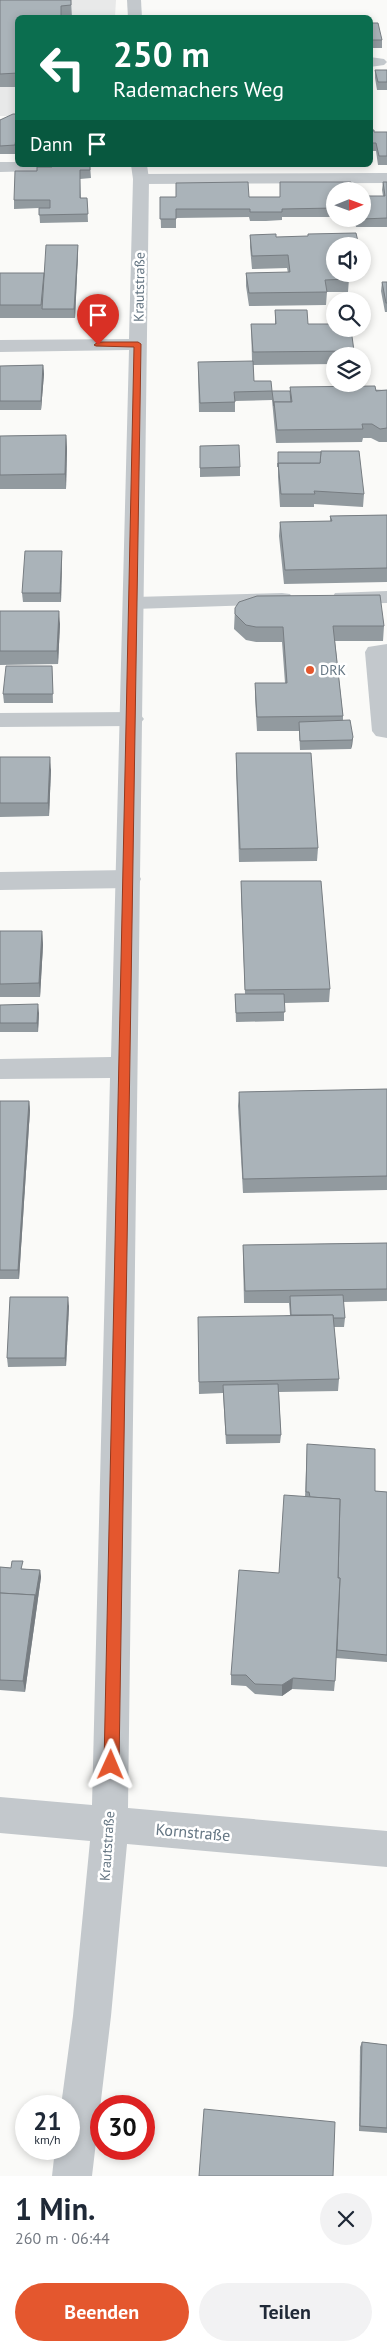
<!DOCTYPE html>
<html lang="de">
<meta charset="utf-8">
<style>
:root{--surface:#fff;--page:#f2f2f3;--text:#1f2937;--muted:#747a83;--accent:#e4572e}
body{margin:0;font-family:"PT Sans",sans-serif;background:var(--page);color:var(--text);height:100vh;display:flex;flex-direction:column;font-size:19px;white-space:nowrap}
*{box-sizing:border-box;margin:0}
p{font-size:16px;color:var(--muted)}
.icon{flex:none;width:28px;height:28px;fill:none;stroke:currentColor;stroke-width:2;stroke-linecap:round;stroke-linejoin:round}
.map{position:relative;height:2176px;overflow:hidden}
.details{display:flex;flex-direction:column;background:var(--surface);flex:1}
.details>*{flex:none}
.hud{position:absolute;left:15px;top:15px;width:358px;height:152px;border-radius:8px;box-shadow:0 2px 8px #0003;background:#0b6e4f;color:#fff;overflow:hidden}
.needle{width:32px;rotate:89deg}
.controls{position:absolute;left:326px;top:182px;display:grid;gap:10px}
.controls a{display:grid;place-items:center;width:45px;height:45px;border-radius:50%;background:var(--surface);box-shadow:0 2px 8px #0003;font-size:25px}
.speed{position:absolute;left:15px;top:2095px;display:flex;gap:10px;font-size:25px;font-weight:700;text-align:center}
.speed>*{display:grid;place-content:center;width:65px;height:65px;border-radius:50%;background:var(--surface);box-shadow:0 2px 8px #0003;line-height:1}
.speed small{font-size:12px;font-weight:400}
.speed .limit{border:8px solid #d22;background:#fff;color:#111}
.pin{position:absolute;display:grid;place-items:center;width:42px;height:42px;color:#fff;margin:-51px -21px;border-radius:50% 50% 50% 0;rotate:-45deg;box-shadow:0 0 5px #0007}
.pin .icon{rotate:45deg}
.me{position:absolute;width:55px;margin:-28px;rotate:1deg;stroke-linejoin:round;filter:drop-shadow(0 0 4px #0008)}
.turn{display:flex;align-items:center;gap:18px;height:105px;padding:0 15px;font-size:22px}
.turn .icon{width:65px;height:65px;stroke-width:2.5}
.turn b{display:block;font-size:35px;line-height:42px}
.then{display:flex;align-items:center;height:48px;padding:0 15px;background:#0003;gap:10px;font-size:19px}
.round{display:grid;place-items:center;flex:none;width:52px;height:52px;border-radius:26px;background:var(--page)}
.headline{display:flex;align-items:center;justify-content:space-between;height:85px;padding:0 15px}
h1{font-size:30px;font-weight:800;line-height:38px}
.cta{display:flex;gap:10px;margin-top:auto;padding:10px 15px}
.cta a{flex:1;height:58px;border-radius:30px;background:var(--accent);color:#fff;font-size:20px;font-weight:800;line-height:58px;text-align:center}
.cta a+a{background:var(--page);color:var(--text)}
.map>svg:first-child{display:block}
.built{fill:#e8e9e9}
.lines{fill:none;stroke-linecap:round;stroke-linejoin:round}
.service{fill:#c3c8cc;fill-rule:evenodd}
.minor{fill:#c3c8cc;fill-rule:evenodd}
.wall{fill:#929a9f}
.shaded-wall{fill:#777d82}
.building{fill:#aab3b9;stroke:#777d82}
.route{fill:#e4572e;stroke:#94391e}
.poi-dot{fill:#e4572e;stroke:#fff;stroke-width:2}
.labels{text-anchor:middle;stroke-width:5;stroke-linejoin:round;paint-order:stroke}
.street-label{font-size:14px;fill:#657683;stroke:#fff}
.poi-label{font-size:14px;fill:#657683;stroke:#fff;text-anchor:start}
.near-street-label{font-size:16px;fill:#657683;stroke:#fff}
</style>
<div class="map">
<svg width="387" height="2176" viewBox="0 0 387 2176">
<rect width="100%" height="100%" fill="#fafaf8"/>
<polygon class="built" points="0,0 116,0 115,17 18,18 17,116 0,116"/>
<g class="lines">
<g class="service">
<polygon points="370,57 384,59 387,62 384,65 370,67"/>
<polygon points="387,173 387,183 141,184 135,182 133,179 135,176 141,174"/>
<polygon points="387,591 387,603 343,604 335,603 332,598 335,593"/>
<polygon points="282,593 290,594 293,599 290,604 134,609 126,608 123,603 126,598 134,597"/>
<polygon points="387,644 387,738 376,736 372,731 365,652 368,647"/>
<polygon points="132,712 140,714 144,719 140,724 132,726 0,727 0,713"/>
<polygon points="129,870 138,873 141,879 138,885 129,888 0,890 0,872"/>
</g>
<g class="minor">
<polygon points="127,0 141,0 142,18 128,18"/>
<polygon points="0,162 18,162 18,165 86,165 78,170 0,172"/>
<polygon points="131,165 147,165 149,179 128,1808 387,1831 387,1867 127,1844 111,2016 92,2176 52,2176 55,2149 69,2149 69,2106 61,2106 73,2016 90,1841 0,1833 0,1797 92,1805 110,1078 0,1079 0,1059 111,1057 129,350 0,352 0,340 129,339 133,179"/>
</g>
</g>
<g class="wall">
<polygon points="0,0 71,0 72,18 18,18 18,87 0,87"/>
<polygon points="370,23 382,40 382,48 370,48"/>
<polygon points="375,70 387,70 387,90 377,90 375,78"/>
<polygon points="18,114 18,147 17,147 16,154 0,154 0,120"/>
<polygon points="370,130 374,132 387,132 387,165 378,165 376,151 370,151"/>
<polygon points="90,165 91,178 80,179 81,198 87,198 88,222 40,223 39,208 14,209 14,200 37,171"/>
<polygon points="176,165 247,165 246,166 176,166"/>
<polygon points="280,182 335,191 335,217 282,217 282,220 266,221 250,221 249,217 176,218 176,228 161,228 160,197 280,197"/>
<polygon points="383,182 387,182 387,227 356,227 354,219 362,219 383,196 382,190"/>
<polygon points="250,235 276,237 335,246 349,279 348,292 327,292 326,305 249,306 246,286 246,273 288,273 287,268 252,269 250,247"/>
<polygon points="78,245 78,254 75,318 0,318 0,273 44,273"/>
<polygon points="382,282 387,282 387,312 385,312 381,291"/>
<polygon points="275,310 308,324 354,351 354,356 335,356 335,364 253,365 254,381 272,391 290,391 290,387 387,390 387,442 379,442 371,438 363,438 362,442 276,443 272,400 235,401 235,412 199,412 198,371 252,361 251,324 275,324"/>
<polygon points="43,365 44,374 41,410 0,410 0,366"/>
<polygon points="66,435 67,449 66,489 0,489 0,436"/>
<polygon points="200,446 240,467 240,476 200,477"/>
<polygon points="278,452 364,494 363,507 314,504 314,507 280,507 278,477"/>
<polygon points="387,515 387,582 284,584 279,536 280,522 330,521 330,516"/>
<polygon points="62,560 61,602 23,602 22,593"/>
<polygon points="235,608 384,626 383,641 335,641 343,716 343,720 353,737 352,746 351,749 300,750 299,731 257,731 255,698 255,683 285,683 282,642 256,642 246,640 234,629"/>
<polygon points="0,611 60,624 58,664 0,665"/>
<polygon points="52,666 53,703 4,703 3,694"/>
<polygon points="236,753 318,848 317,861 239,862 236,767"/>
<polygon points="0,757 51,770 49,816 0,817"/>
<polygon points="241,881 330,989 329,1002 284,1003 284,1021 236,1022 235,994 245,994 241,895"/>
<polygon points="0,931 42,931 43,945 40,997 0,997"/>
<polygon points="0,1005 39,1013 38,1032 0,1032"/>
<polygon points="387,1089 387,1190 243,1193 238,1106 239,1092"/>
<polygon points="0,1101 29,1101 30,1110 19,1279 0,1279"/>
<polygon points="387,1243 387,1301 343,1302 345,1318 344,1327 334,1327 339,1379 338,1391 279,1392 281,1435 280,1443 226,1444 223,1393 199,1394 198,1330 290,1315 289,1303 244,1303 243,1258 243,1245"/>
<polygon points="69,1306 66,1366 8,1367 7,1358"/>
<polygon points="307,1444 375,1491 387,1492 387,1662 336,1658 335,1681 334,1691 292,1689 282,1696 255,1694 246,1686 231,1685 231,1675 279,1573 305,1497"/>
<polygon points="0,1567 40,1570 41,1577 25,1692 0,1690"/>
<polygon points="362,2042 387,2045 387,2133 359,2131 360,2047"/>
</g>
<g class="shaded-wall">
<polygon points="78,245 78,254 75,318 74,309"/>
<polygon points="43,365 44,374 41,410 41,401"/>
<polygon points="66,435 67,449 66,489 65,474"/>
<polygon points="62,551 62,560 61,602 60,593"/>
<polygon points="59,611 60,624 58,664 57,651"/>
<polygon points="353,737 352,746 351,749 352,740"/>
<polygon points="50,757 51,770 49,816 48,803"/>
<polygon points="42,931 43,945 40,997 39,983"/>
<polygon points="38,1004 39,1013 38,1032 37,1023"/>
<polygon points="29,1101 30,1110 19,1279 18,1270"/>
<polygon points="68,1297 69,1306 66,1366 65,1358"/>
<polygon points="40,1570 41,1577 25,1692 23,1681 35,1595"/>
<polygon points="293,1678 292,1689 282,1696 282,1685"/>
</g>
<g class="building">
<polygon points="0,0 71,0 71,5 61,6 61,18 18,18 18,73 0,74"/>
<polygon points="370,23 378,23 382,40 370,40"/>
<polygon points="375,70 387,70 387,82 378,82"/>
<polygon points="13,114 18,114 18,138 16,138 15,145 0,146 0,120"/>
<polygon points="370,130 374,130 374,132 387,132 387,156 379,156 376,143 370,143"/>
<polygon points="52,165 90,165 90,170 80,170 80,198 87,198 88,214 39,215 39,208 50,208 50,200 14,200 15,171 37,171 37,167 52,167"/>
<polygon points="248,182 249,197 280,197 280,182 351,182 353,191 335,191 335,208 282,209 282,212 250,212 250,209 176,209 176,219 160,219 160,197 176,197 176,183"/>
<polygon points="383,182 387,182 387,218 362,219 362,196 385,196"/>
<polygon points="356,233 359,246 335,246 335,274 348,274 349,279 325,280 327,292 249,293 246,273 290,272 288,255 252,256 250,235 276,234 276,237 308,236 308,234"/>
<polygon points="46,245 78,245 74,309 42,309"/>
<polygon points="0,273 44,273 41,305 0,305"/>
<polygon points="382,282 387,282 387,303 386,303"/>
<polygon points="275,310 307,310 308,324 335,324 335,329 351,329 354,351 253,352 251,324 276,324"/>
<polygon points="253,361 254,381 271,381 272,391 290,391 291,402 274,402 274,406 272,391 234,392 235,402 200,403 198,362"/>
<polygon points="43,365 41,401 0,401 0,366"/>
<polygon points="375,386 376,391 387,390 387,428 380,429 372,424 362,424 363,429 277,430 274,402 292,402 290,387"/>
<polygon points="66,435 65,474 0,475 0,436"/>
<polygon points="239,445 240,467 200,468 200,446"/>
<polygon points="321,451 359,451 364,494 314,491 315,494 281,494 278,463 320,463"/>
<polygon points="278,452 321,452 320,463 278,463 278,467"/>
<polygon points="387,515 387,568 285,570 280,522 332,521 330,516"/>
<polygon points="25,551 62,551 60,593 22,593"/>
<polygon points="380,595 384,626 333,626 343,716 257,717 255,683 287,683 283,627 256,627 246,625 235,614 235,608 239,602 257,596"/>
<polygon points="0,611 59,611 57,651 0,651"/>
<polygon points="6,666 52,666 53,694 3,694"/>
<polygon points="350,720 353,737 352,740 300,741 299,722"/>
<polygon points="236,753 311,753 318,848 240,849"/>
<polygon points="0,757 50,757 48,803 0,803"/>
<polygon points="241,881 321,881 330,989 245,990"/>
<polygon points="0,931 42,931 39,983 0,984"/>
<polygon points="235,994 284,994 285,1012 236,1013"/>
<polygon points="38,1004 37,1023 0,1023 0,1005"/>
<polygon points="387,1089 387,1176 243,1179 239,1092"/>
<polygon points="0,1101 29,1101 18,1270 0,1270"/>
<polygon points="387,1243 387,1289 245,1291 243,1245"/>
<polygon points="343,1295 345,1318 333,1318 333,1315 291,1315 290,1296"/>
<polygon points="10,1297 68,1297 65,1358 7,1358"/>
<polygon points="333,1315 339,1379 199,1382 198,1317"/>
<polygon points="278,1384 281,1435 226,1435 223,1385"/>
<polygon points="307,1444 375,1449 375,1491 387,1492 387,1655 337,1650 340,1578 338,1578 340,1499 310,1497 309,1492 306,1492"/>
<polygon points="284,1495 340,1499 338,1578 340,1578 335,1681 293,1678 282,1685 255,1684 246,1675 231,1675 239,1570 279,1573"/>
<polygon points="12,1561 23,1561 21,1569 40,1570 35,1599 35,1595 0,1593 0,1567 11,1568"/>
<polygon points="0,1593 35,1595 23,1681 0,1680"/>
<polygon points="362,2042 387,2045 387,2128 360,2126"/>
<polygon points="204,2109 335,2122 333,2176 199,2176"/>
</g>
<polygon class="route" points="98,342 138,342 141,344 119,1765 117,1770 111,1772 106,1770 104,1765 134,347 96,346 94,345"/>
<circle class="poi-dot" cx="310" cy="670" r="5"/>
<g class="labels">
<g class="street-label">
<text transform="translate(139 287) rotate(-89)" y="5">Krautstraße</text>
<text transform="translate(107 1846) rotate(-86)" y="5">Krautstraße</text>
</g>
<g class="poi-label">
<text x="320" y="675">DRK</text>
</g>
<g class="near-street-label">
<text transform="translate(193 1832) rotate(5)" y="6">Kornstraße</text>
</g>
</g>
</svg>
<div class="controls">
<a><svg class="needle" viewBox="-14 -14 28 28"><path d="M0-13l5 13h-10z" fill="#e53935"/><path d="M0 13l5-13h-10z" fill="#747a83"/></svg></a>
<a><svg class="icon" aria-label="sound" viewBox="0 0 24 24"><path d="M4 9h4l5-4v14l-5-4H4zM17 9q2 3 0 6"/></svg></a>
<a><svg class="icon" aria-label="search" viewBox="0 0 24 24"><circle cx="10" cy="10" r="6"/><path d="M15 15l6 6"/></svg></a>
<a><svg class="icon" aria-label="layers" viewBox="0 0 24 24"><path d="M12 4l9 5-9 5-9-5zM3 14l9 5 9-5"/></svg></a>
</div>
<div class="speed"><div>21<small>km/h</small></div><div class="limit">30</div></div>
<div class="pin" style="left:98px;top:345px;background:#d93025"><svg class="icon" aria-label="arrive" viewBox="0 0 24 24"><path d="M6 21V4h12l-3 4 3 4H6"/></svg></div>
<svg class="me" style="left:111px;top:1765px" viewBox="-20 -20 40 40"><path d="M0-17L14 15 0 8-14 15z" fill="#e4572e" stroke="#fff" stroke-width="4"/></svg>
<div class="hud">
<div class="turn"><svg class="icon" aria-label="left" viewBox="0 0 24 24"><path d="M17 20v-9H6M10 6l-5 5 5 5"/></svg><div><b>250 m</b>Rademachers Weg</div></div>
<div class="then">Dann<svg class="icon" aria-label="arrive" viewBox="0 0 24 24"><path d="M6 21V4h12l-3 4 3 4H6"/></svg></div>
</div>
</div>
<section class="details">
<div class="headline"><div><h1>1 Min.</h1><p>260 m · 06:44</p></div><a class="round"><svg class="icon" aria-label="close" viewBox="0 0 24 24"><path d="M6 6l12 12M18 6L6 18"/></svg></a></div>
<div class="cta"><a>Beenden</a><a>Teilen</a></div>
</section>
